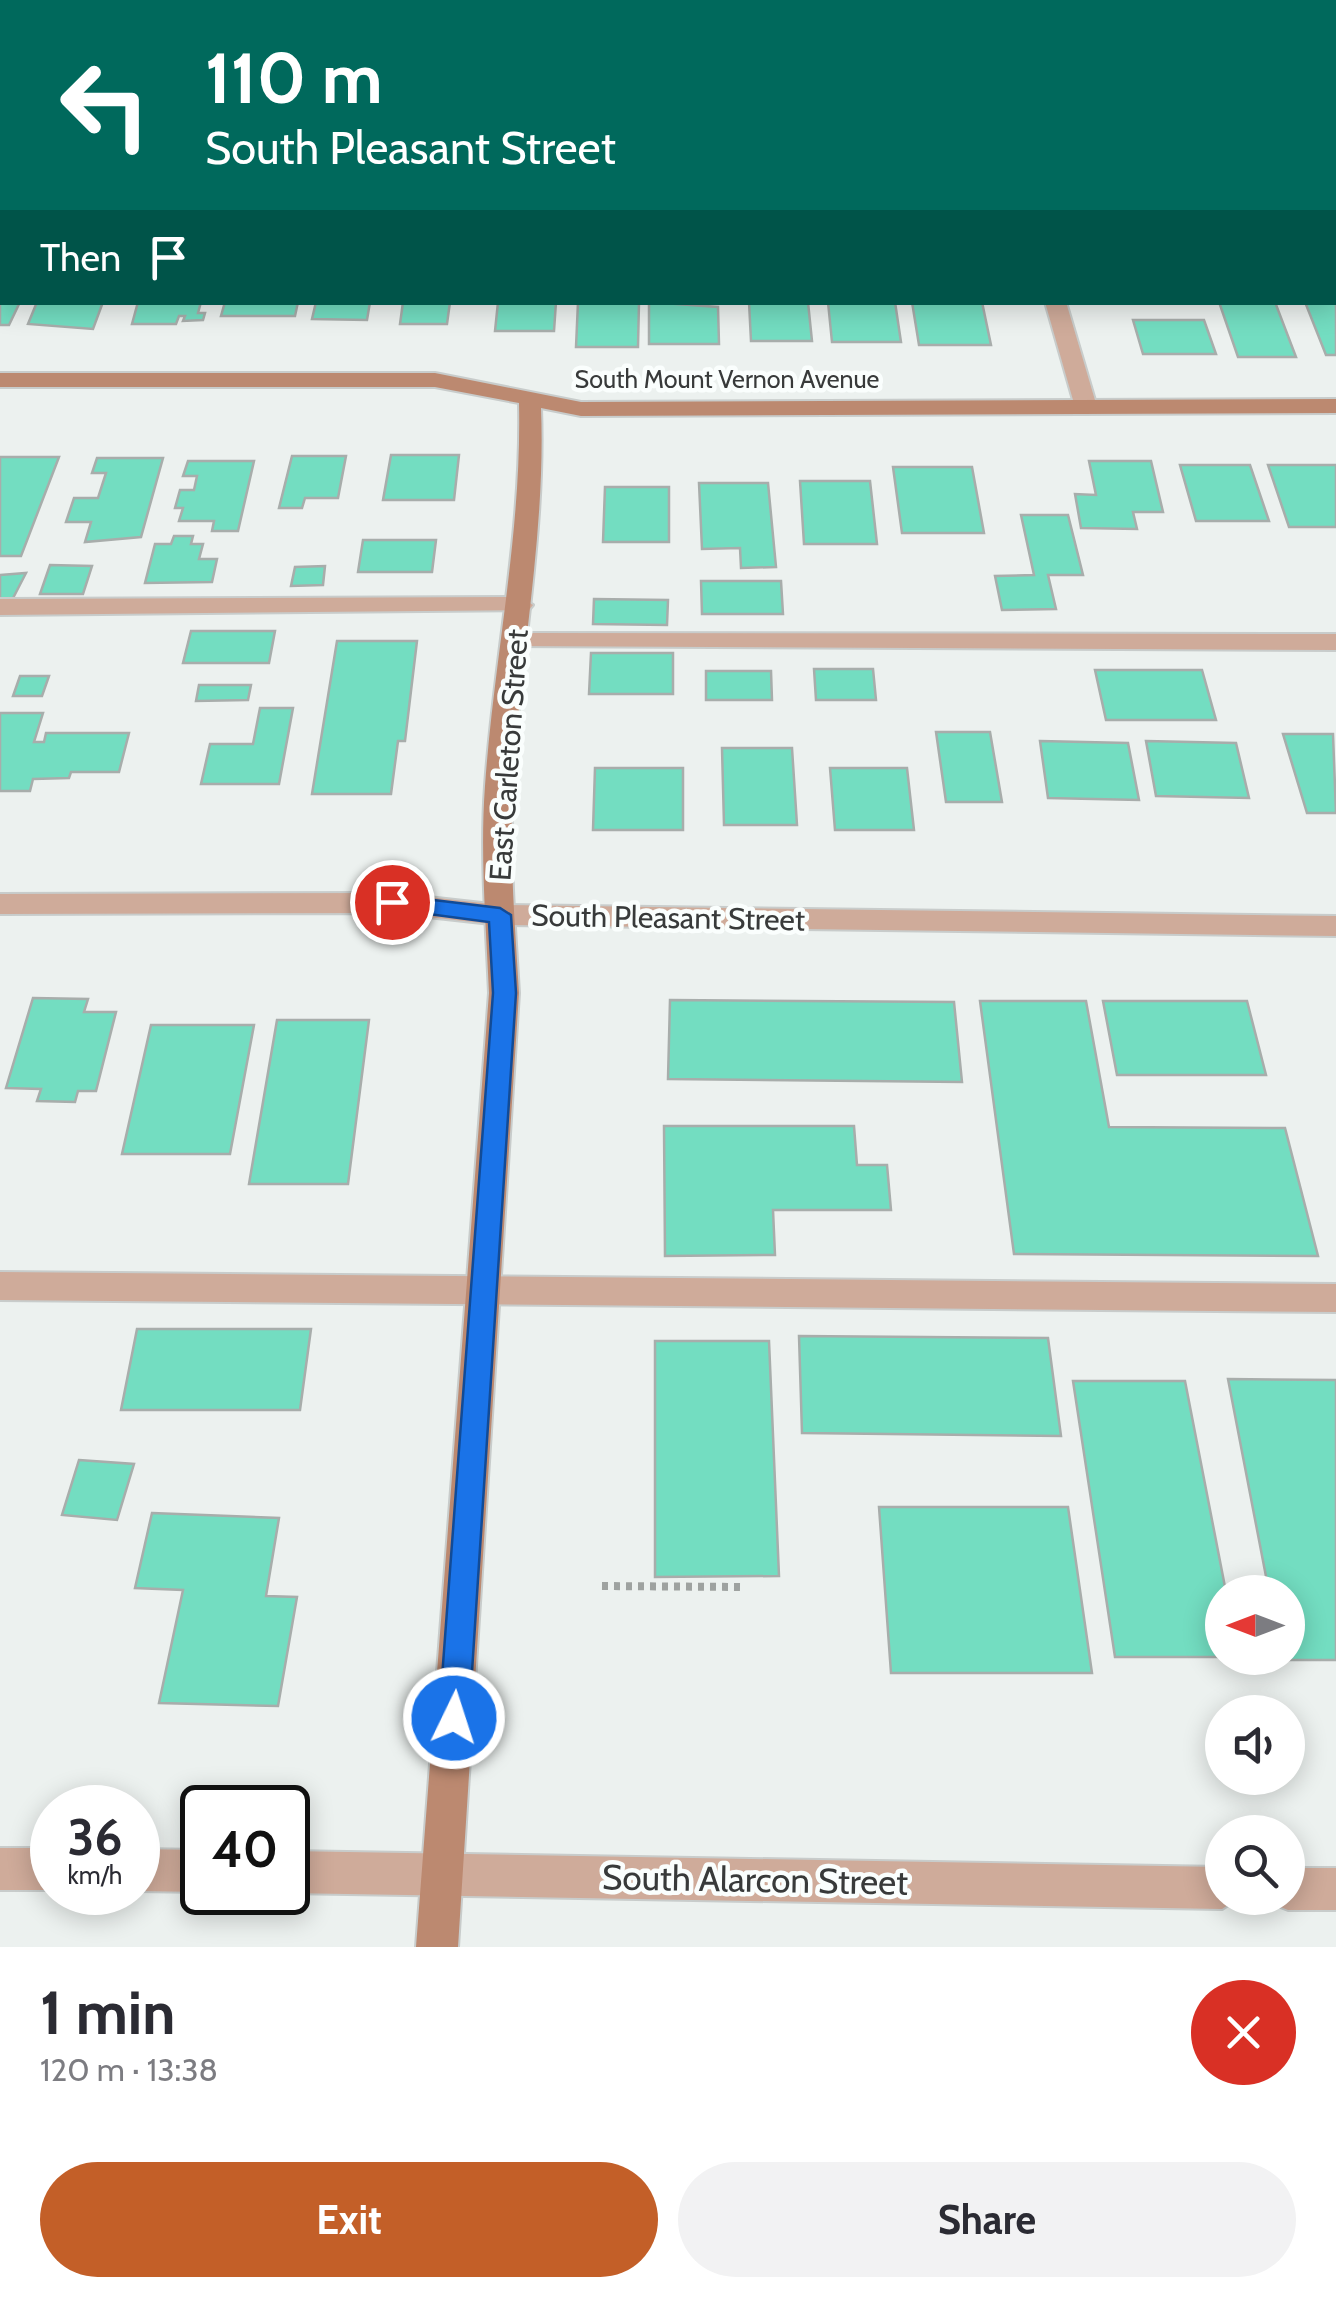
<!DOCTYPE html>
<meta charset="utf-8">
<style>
:root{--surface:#fff;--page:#f2f2f3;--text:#2b2b33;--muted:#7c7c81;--accent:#c35f28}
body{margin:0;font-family:Cabin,sans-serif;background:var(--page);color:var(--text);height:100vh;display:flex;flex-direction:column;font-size:38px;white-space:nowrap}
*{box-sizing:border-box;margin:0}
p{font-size:32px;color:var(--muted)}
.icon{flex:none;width:55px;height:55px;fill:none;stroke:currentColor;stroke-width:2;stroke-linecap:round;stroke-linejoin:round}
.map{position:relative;height:1947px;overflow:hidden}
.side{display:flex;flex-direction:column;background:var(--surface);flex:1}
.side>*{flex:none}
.guide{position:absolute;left:0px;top:0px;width:1338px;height:305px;box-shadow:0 5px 25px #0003;background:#00695c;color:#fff;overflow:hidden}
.needle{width:65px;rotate:270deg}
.controls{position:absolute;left:1205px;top:1575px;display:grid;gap:20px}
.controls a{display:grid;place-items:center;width:100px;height:100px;border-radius:50%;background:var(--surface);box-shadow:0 5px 25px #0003;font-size:50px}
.speed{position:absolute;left:30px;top:1785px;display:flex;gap:20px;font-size:50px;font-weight:700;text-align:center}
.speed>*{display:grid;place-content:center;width:130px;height:130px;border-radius:50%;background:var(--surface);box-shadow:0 5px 25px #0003;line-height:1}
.speed small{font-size:25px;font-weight:400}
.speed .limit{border:5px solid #111;border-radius:15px;background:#fff;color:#111}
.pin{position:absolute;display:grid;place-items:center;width:85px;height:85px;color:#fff;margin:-42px;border:5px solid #fff;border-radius:50%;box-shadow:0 2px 10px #0007}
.me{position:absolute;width:110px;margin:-55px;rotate:4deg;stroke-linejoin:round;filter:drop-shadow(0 0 8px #0008)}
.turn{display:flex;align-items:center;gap:35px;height:210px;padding:0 40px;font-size:45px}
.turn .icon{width:130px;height:130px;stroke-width:2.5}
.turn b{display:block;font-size:70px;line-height:85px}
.then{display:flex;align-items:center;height:95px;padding:0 40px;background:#0003;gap:20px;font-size:38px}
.round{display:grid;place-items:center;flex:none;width:105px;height:105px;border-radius:52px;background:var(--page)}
.headline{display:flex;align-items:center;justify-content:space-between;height:170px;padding:0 40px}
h1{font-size:60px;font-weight:700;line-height:75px}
.primary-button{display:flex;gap:20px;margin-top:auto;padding:20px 40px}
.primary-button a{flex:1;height:115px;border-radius:60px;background:var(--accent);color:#fff;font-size:40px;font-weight:700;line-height:115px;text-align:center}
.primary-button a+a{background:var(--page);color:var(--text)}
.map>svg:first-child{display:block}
.building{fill:#73ddc1;stroke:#a8adab;stroke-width:2.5}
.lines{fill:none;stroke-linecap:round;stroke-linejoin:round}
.lane-casing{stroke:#c8cccb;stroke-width:4}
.street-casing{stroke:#c8cccb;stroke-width:4}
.secondary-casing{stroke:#c8cccb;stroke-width:4}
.path{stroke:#9ea2a0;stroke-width:8;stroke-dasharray:6 6;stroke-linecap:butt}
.lane{fill:#cfab9a;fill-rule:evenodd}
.street{fill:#cfab9a;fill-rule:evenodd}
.secondary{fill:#bc8970;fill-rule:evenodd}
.route{fill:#1a73e8;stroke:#114b97;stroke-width:2.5}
.labels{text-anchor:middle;stroke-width:9;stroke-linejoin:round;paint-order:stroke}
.far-street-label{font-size:25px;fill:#383a3a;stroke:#fafefd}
.street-label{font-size:30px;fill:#383a3a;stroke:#fafefd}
.near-street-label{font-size:35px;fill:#383a3a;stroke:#fafefd}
</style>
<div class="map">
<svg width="1336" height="1947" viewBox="0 0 1336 1947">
<rect width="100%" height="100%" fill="#ecf1ef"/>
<g class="building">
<polygon points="0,295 2,302 20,302 9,325 0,325"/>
<polygon points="37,302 103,302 93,329 28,324"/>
<polygon points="138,302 201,302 198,313 205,313 203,320 183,321 185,316 179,316 176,324 132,324"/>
<polygon points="225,302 298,302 295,316 221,316"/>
<polygon points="316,302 370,302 367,320 312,319"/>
<polygon points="403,302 450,302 447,324 400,324"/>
<polygon points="498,302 556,302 554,331 495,331"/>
<polygon points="578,302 639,302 638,347 576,347"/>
<polygon points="649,302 718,307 719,344 649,344"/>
<polygon points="749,302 808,302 812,341 751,341"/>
<polygon points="828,302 895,302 901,342 832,342"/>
<polygon points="912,302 982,302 991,345 919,345"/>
<polygon points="1219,302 1275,302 1296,357 1238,357"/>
<polygon points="1305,302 1336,302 1336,355 1326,355"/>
<polygon points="1133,320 1204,320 1216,354 1143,354"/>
<polygon points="391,455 459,455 454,500 383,500"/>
<polygon points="292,456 346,456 338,498 305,498 302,508 279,508"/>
<polygon points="0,457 59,457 21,556 0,556"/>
<polygon points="97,458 163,458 141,537 85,542 91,522 66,522 74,498 98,498 106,473 92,473"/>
<polygon points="188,461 254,461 238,531 212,531 214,521 179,521 183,508 175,508 180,490 194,490 197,476 183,476"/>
<polygon points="1089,461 1151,461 1163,512 1133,512 1137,529 1081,528 1075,494 1096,495"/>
<polygon points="1180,465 1250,465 1269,521 1196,521"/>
<polygon points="1268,465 1336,465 1336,527 1289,527"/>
<polygon points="893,467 972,467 984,533 902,533"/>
<polygon points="800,481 870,481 877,544 804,544"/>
<polygon points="699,483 768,483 776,567 741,568 740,548 702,549"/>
<polygon points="605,487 669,487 669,542 603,542"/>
<polygon points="1021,515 1068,515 1083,575 1048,575 1056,609 1002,610 995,576 1034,575"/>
<polygon points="174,536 193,536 191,544 203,544 199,559 217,559 212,582 145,583 155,544 171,544"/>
<polygon points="363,540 436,540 432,572 358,572"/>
<polygon points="50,565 92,566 83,594 40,594"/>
<polygon points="325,566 323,585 291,586 295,567"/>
<polygon points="26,573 11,602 0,602 0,575"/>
<polygon points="701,581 781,581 783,614 702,614"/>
<polygon points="594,599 668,600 667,625 593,624"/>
<polygon points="191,631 275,631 269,663 183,663"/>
<polygon points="337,641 417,641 405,741 398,741 391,794 312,794"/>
<polygon points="591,653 673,653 673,694 589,694"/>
<polygon points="814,669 873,669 876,700 816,700"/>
<polygon points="1095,670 1202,670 1216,720 1106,720"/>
<polygon points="706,671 771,671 772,700 706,700"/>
<polygon points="20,676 49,676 42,696 13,696"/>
<polygon points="199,685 251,685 248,700 196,701"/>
<polygon points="260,708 293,708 279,784 201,784 210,744 253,744"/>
<polygon points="0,713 43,713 34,742 44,742 46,733 129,733 119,772 71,772 69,778 33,779 30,791 0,791"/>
<polygon points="936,732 990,732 1002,802 946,802"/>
<polygon points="1283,734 1333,734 1336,813 1307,813"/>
<polygon points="1040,741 1128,743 1139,800 1048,798"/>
<polygon points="1146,741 1236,743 1249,798 1156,796"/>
<polygon points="722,748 792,748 797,825 724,825"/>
<polygon points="595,768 683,768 683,830 593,830"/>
<polygon points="830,768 907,768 914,830 835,830"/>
<polygon points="33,998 88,999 84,1012 116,1012 96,1091 78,1091 75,1102 37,1101 41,1089 6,1088"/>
<polygon points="670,1000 954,1002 962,1082 668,1079"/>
<polygon points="980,1001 1086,1001 1109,1127 1285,1128 1318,1256 1014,1254"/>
<polygon points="1103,1001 1247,1001 1266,1075 1117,1075"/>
<polygon points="277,1020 369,1020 348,1184 249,1184"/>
<polygon points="151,1025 254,1025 230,1154 122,1154"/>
<polygon points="664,1126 854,1126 857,1165 887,1165 891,1210 773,1210 775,1255 665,1256"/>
<polygon points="137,1329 311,1329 300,1410 121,1410"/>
<polygon points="799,1336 1048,1338 1061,1436 802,1433"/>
<polygon points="655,1341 769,1341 779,1576 655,1577"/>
<polygon points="1228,1379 1336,1380 1336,1660 1282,1660 1288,1658 1288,1592 1269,1592"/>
<polygon points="1073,1381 1185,1381 1226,1592 1222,1592 1222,1657 1115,1657"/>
<polygon points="79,1460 134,1464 117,1520 62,1515"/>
<polygon points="879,1507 1068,1507 1092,1673 891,1673"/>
<polygon points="152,1513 279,1518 266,1596 297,1597 278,1706 159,1703 183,1590 135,1588"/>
</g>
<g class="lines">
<defs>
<g id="lane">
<rect x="1335" y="221" width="1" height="12"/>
<polygon points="520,597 533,605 529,610 0,615 0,599"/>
<polygon points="515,633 1336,634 1336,650 506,646 502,641 506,636"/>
<polygon points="0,1272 1336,1284 1336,1312 0,1300"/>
</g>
<g id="street">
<rect x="0" y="54" width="2" height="10"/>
<rect x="1335" y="85" width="1" height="10"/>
<polygon points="1045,302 1066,302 1097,407 1094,412 1078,412 1075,407"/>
<polygon points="392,893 500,905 1336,916 1336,936 500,925 392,913 0,914 0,894"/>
<rect x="0" y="1848" width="52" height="42"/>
<polygon points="138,1849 202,1850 202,1892 138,1891"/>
<polygon points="288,1851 1222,1867 1222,1898 1239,1898 1222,1909 288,1893"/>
<polygon points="1288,1868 1336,1868 1336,1910 1288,1910 1273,1904 1270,1898 1288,1898"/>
</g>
<path id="secondary" d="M0,373H435L581,402L1336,399V413L581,416L541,408C546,536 519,660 513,787C509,856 515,924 519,993L458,1947H416L489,993C486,924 480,855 485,786C494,657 522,533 519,403L435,387H0Z"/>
</defs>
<use href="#lane" class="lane-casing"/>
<use href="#street" class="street-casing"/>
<use href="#secondary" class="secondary-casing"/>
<polyline class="path" points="602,1586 744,1587"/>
<use href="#lane" class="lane"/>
<use href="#street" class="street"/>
<use href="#secondary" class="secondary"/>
</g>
<polygon class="route" points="392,895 500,908 511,915 516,993 469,1718 465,1729 454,1733 443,1729 439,1718 493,993 489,922 384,908 380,902"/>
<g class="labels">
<g class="far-street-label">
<text x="727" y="388">South Mount Vernon Avenue</text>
</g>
<g class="street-label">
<text transform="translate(509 755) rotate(-86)" y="10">East Carleton Street</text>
<text transform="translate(668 918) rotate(1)" y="10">South Pleasant Street</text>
</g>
<g class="near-street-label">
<text transform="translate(755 1880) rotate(1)" y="12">South Alarcon Street</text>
</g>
</g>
</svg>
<div class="controls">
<a><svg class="needle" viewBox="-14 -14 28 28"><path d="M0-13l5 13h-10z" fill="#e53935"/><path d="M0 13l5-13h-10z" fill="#7c7c81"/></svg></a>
<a><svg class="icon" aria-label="sound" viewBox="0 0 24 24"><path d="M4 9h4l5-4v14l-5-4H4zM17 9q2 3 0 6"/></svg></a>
<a><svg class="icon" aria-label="search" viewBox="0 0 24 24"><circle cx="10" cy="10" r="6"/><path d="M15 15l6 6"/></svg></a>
</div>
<div class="speed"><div>36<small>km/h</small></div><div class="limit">40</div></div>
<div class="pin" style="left:392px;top:902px;background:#d93025"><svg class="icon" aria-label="arrive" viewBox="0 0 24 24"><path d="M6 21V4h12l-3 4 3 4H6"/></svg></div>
<svg class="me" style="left:454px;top:1718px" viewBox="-20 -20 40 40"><circle r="17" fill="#1a73e8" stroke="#fff" stroke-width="3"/><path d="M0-11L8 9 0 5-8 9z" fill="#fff"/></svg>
<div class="guide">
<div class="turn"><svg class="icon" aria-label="left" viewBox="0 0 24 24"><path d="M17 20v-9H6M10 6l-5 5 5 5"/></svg><div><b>110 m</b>South Pleasant Street</div></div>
<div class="then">Then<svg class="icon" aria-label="arrive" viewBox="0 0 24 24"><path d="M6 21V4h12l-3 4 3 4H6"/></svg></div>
</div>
</div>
<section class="side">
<div class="headline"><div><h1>1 min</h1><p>120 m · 13:38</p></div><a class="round" style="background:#d93025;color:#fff"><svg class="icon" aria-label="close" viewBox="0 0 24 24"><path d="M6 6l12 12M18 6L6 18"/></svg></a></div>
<div class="primary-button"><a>Exit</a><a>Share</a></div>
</section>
